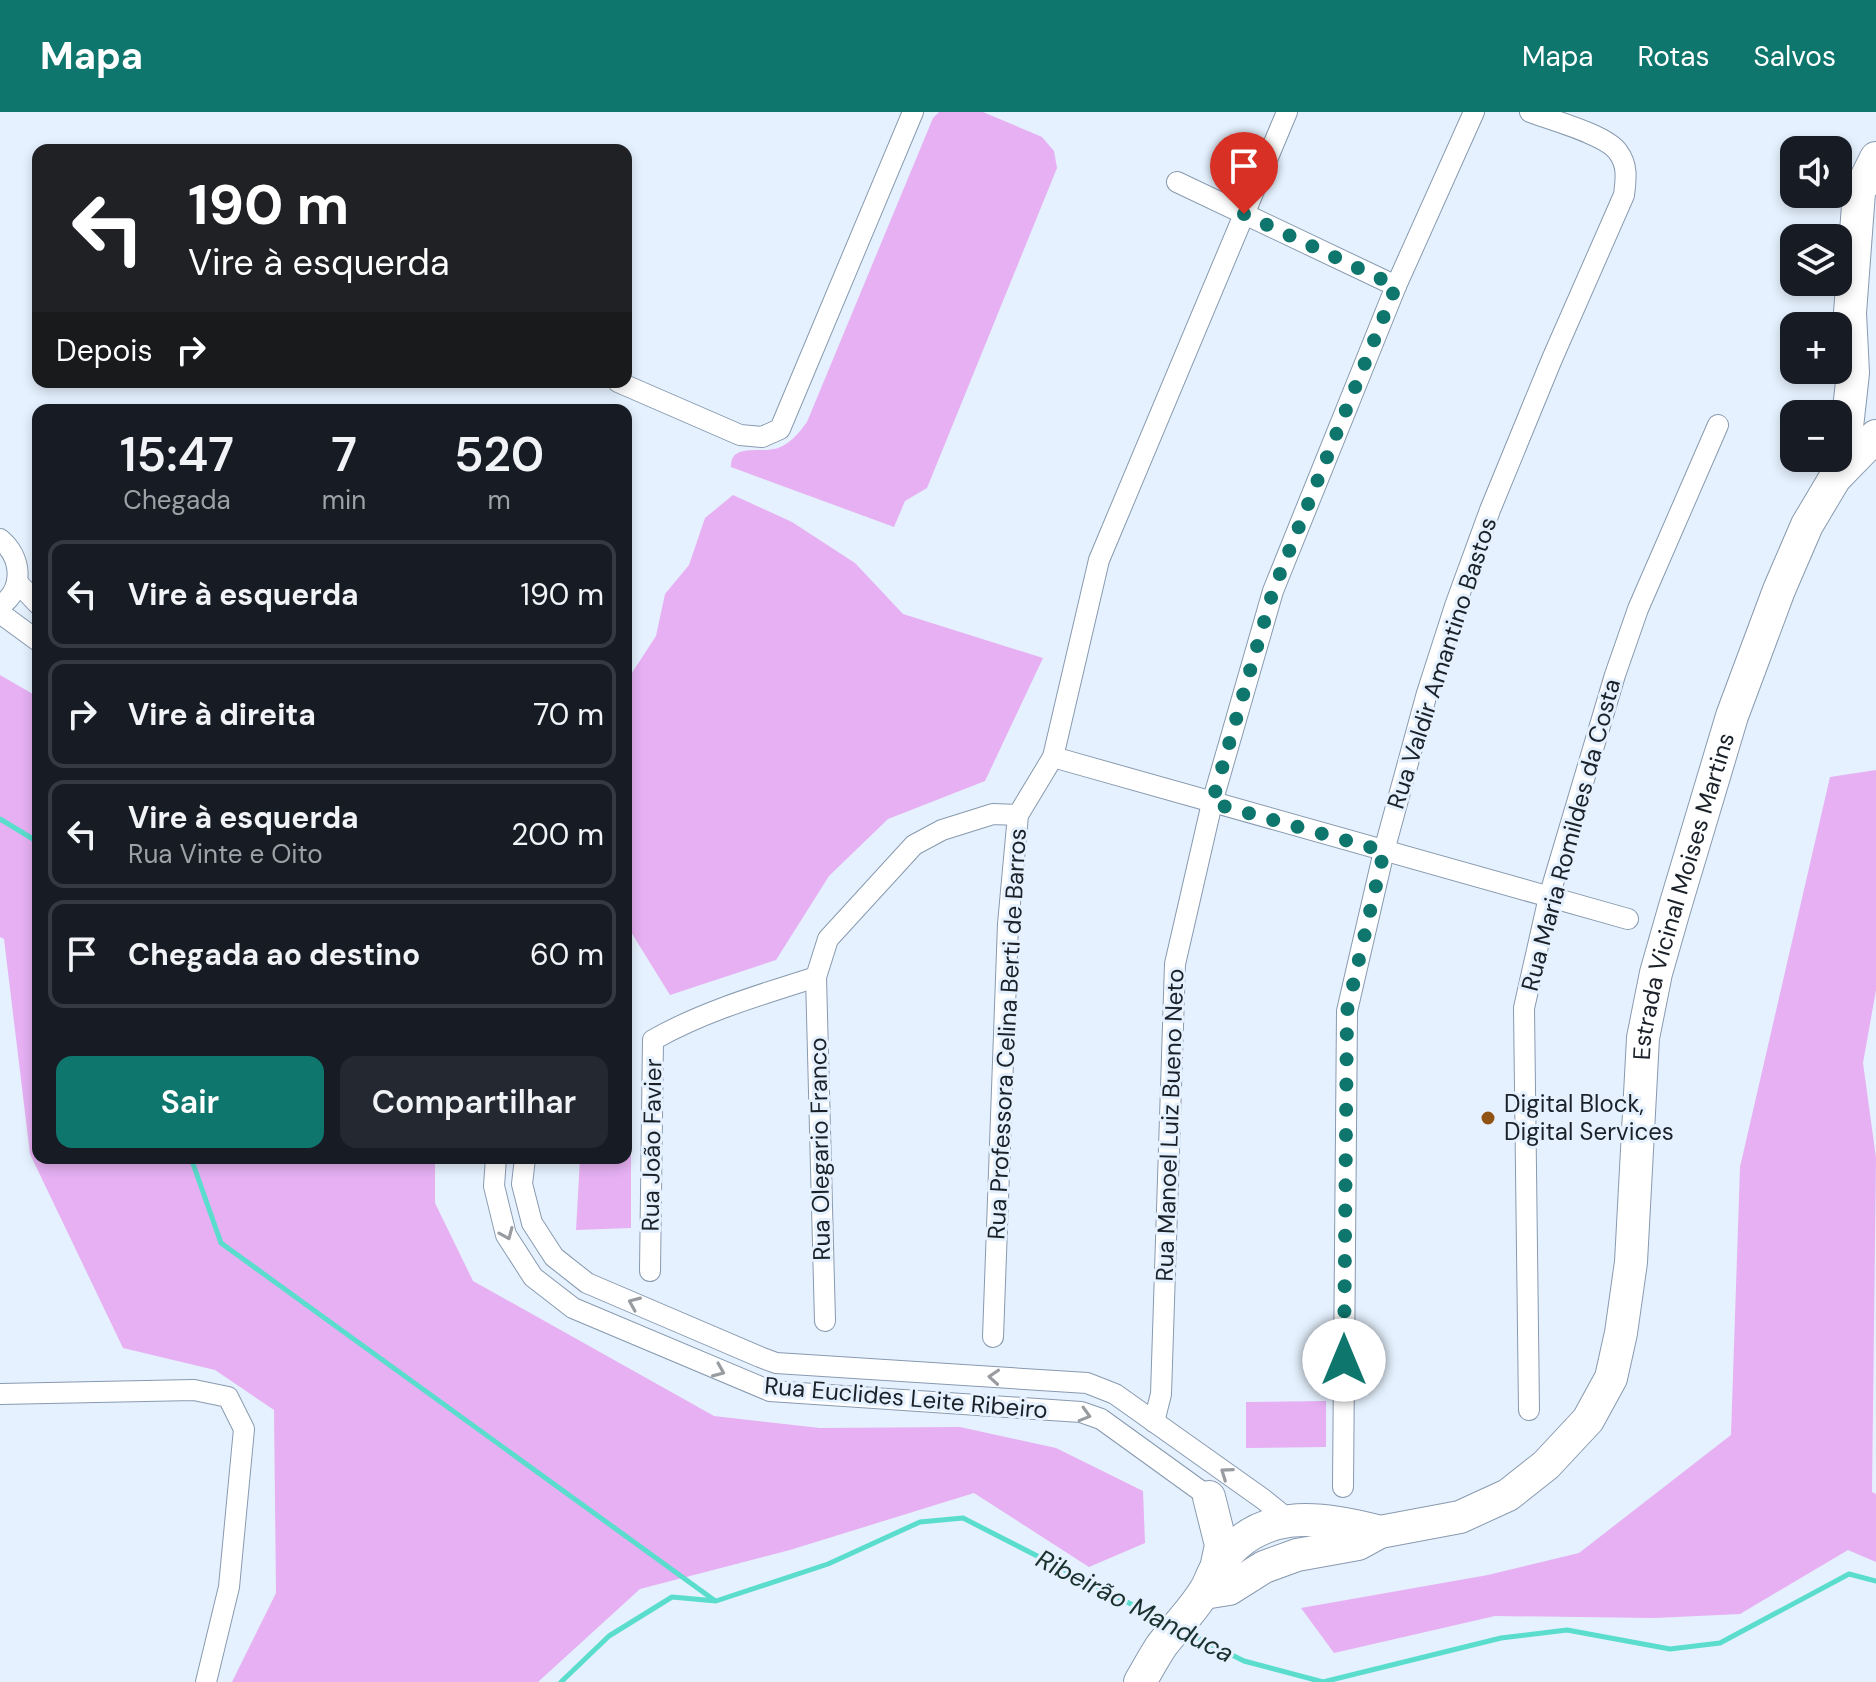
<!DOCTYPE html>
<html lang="pt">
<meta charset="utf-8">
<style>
:root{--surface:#171b24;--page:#242831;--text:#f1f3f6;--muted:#9ea1a6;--line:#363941;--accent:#0f766e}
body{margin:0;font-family:"DM Sans",sans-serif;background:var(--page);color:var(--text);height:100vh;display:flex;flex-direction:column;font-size:30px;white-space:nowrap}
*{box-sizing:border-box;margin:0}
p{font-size:26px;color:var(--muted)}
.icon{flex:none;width:44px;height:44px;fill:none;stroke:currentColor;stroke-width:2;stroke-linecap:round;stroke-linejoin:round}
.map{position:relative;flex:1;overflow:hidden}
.side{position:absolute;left:32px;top:292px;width:600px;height:760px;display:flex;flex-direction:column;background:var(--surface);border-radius:16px;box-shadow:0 4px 12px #0003}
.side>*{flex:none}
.hud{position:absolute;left:32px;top:32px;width:600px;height:244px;border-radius:16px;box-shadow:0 4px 12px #0003;background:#202124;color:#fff;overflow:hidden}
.controls{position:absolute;left:1780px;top:24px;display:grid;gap:16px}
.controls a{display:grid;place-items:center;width:72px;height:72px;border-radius:16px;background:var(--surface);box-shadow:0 4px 12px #0003;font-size:40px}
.pin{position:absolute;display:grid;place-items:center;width:68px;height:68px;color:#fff;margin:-82px -34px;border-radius:50% 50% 50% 0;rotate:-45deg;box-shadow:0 0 8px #0007}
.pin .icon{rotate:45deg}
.me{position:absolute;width:88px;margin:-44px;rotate:0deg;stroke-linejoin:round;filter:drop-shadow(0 0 6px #0008)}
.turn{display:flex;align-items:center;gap:28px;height:168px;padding:0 24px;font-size:36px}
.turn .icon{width:104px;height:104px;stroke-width:2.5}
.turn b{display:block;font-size:56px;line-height:68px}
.then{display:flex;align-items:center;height:76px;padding:0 24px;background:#0003;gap:16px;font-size:30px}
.eta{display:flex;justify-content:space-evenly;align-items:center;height:136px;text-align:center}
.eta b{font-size:48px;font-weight:600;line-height:56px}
.action{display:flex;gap:16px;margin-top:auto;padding:16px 24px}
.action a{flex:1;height:92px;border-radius:16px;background:var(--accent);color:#fff;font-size:32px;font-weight:600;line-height:92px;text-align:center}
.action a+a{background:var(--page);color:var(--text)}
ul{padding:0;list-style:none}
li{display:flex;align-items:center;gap:24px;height:108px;margin:0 16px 12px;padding:0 8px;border:4px solid var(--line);border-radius:16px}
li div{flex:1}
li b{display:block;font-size:30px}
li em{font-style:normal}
header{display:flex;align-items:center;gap:48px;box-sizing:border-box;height:112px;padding:0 40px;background:var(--accent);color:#fff}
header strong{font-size:38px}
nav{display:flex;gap:44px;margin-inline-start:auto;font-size:28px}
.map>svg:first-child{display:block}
.green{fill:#e6b0f3}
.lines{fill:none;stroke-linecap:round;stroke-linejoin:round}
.stream{stroke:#5addcd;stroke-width:5}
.street-casing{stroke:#889aaf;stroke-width:22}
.primary-casing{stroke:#889aaf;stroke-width:34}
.street{stroke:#fff;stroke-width:20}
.primary{stroke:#fff;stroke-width:32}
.oneway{stroke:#989b9f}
.route{stroke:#0f766e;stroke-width:14;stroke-dasharray:0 25.2}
.poi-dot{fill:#905314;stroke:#e5f1fe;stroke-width:3}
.labels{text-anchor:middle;stroke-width:6;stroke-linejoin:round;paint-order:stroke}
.street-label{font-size:24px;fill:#1a2129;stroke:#e5f1fe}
.poi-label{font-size:24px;fill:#1a2129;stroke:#e5f1fe;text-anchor:start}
.water-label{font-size:26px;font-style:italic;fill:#1a312e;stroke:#e5f1fe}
</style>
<header>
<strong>Mapa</strong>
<nav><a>Mapa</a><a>Rotas</a><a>Salvos</a></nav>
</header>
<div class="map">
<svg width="1876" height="1570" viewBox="0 0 1876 1570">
<rect width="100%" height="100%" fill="#e5f1fe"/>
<g class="green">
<path d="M939,0H983L1042,25L1054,39L1057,56L927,376L905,389L894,415L731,355C730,330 762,342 778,336C791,331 799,321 807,310L933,6Z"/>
<polygon points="733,383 792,410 855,451 903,502 1043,546 985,669 888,707 829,764 776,848 670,883 626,812 626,570 656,524 665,482 689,453 705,406"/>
<polygon points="0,563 38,585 38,1046 435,1046 435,1091 473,1169 714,1304 820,1316 960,1315 1056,1336 1143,1379 1145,1431 1089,1455 974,1381 790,1438 640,1477 538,1570 232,1570 276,1481 274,1298 215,1258 123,1236 30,1042 4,827 0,825"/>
<polygon points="1876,658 1876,878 1863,951 1876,1046 1872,1380 1876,1382 1876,1450 1848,1438 1740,1502 1655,1506 1495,1504 1334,1541 1301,1496 1488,1463 1579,1441 1731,1323 1740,1055 1830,665"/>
<polygon points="631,1000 631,1116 576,1118 580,1046 626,1046 626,1001"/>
<polygon points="1326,1289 1326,1335 1246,1336 1246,1290"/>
</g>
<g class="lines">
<g class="stream">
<polyline points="0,707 38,730"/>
<polyline points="191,1046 221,1131 714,1488"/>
<polyline points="1186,1520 1244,1549 1323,1570 1501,1526 1567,1518 1670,1537 1720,1531 1849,1462 1876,1469"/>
<polyline points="561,1570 609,1524 672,1485 716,1489 828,1452 920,1410 963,1406 1166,1510"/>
</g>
<defs>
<g id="street">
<polyline points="1177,70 1396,174"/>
<polyline points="618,270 740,323 762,325 780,317 913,0"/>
<path d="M0,427C22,445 25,477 0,494"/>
<polyline points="17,470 38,492"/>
<polyline points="0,501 38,529"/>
<polyline points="1053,645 1628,807"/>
<polyline points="816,865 825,1209"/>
<polyline points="496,1046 494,1074 506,1123 533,1165 573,1196 770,1279 1081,1300 1101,1307 1209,1385 1214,1392"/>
<polyline points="525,1046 522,1072 532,1111 554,1145 587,1171 760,1245 776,1251 1087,1271 1115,1282 1263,1387 1289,1408"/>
<path d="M650,1159L653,928C704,899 760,883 816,865L828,827L914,733L942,718L993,702L1018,703"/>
<polyline points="993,1225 1008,812 1018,703 1053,645 1099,448 1287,0"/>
<polyline points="0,1282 194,1278 228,1285 244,1317 229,1475 206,1570"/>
<polyline points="1529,1298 1524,896 1549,785 1615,563 1638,497 1718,313"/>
<polyline points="1154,1310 1161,1282 1175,852 1212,691 1273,479 1396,174 1474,0"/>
<path d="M1343,1375L1347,899L1384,739L1427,581L1455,494L1490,398L1552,247L1624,83C1626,67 1628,53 1618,40C1607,23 1551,8 1530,0"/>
</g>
<g id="primary">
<polyline points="1835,366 1847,315 1853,261 1850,201 1859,80 1876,46"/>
<polyline points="1209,1385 1221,1433 1216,1457"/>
<path id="s1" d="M1204,1481L1229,1477L1264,1455L1297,1443L1358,1432L1380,1420L1460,1405L1508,1383L1546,1353L1588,1308L1611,1266L1621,1221L1631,1150L1643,926L1656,861L1674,798L1732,604L1779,478L1807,413L1835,366L1876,324"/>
<path d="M1140,1570C1147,1558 1154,1545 1162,1533C1176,1515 1192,1499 1204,1480C1209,1473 1211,1465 1215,1458C1255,1395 1318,1403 1380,1420"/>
</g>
</defs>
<use href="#street" class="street-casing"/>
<use href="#primary" class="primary-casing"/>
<use href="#street" class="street"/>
<use href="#primary" class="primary"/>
</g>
<defs><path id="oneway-chevron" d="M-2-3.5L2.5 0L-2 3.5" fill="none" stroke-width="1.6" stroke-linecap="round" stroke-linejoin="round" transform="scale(2)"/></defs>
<g class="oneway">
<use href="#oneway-chevron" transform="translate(507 1122) rotate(67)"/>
<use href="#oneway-chevron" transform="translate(634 1191) rotate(-157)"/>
<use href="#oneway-chevron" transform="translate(719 1259) rotate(23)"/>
<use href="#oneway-chevron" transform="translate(994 1265) rotate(-176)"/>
<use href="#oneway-chevron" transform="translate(1085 1303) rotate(16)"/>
<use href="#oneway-chevron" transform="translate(1226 1361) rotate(-145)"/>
</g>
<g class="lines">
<polyline class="route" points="1244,102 1396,174 1273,479 1212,691 1384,739 1347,899 1344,1248"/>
</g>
<circle class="poi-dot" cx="1488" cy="1006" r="8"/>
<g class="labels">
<g class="street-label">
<text transform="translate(1442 551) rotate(-72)" y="8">Rua Valdir Amantino Bastos</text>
<text transform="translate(1571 723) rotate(-75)" y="8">Rua Maria Romildes da Costa</text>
<text dy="8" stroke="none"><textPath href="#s1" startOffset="970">Estrada Vicinal Moises Martins</textPath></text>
<text transform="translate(1007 922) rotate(-87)" y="8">Rua Professora Celina Berti de Barros</text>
<text transform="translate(1170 1013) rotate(-88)" y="8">Rua Manoel Luiz Bueno Neto</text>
<text transform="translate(652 1033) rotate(-89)" y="8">Rua João Favier</text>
<text transform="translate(820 1037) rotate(-91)" y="8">Rua Olegario Franco</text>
<text transform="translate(906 1286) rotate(5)" y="8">Rua Euclides Leite Ribeiro</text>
</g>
<g class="poi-label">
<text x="1504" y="1000">Digital Block,<tspan x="1504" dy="28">Digital Services</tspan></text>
</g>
<g class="water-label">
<text transform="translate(1135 1494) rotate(27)" y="9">Ribeirão Manduca</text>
</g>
</g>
</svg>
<div class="controls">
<a><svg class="icon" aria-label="sound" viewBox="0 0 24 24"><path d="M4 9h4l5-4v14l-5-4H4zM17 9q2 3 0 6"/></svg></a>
<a><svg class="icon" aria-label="layers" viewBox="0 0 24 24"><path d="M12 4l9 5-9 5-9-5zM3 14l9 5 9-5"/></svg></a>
<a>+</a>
<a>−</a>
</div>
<div class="pin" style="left:1244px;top:102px;background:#d93025"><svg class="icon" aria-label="arrive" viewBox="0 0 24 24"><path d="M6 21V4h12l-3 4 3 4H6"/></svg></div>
<svg class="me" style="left:1344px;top:1248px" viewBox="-20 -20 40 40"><circle r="19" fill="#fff"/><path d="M0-13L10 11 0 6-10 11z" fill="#0f766e"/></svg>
<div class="hud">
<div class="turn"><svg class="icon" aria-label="left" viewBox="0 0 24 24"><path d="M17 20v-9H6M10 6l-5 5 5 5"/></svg><div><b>190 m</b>Vire à esquerda</div></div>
<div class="then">Depois<svg class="icon" aria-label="right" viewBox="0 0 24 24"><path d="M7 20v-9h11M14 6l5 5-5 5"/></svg></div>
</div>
<section class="side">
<div class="eta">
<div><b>15:47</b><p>Chegada</p></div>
<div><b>7</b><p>min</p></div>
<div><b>520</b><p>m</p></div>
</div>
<ul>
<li><svg class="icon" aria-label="left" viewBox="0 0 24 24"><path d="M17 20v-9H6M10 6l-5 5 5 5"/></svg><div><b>Vire à esquerda</b></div><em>190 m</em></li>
<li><svg class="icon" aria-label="right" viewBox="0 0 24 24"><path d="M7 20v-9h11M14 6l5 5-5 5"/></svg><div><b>Vire à direita</b></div><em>70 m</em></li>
<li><svg class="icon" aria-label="left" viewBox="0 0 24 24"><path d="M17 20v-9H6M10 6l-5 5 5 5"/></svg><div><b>Vire à esquerda</b><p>Rua Vinte e Oito</p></div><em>200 m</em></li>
<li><svg class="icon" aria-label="arrive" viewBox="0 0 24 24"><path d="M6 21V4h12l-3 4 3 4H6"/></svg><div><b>Chegada ao destino</b></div><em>60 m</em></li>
</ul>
<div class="action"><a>Sair</a><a>Compartilhar</a></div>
</section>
</div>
